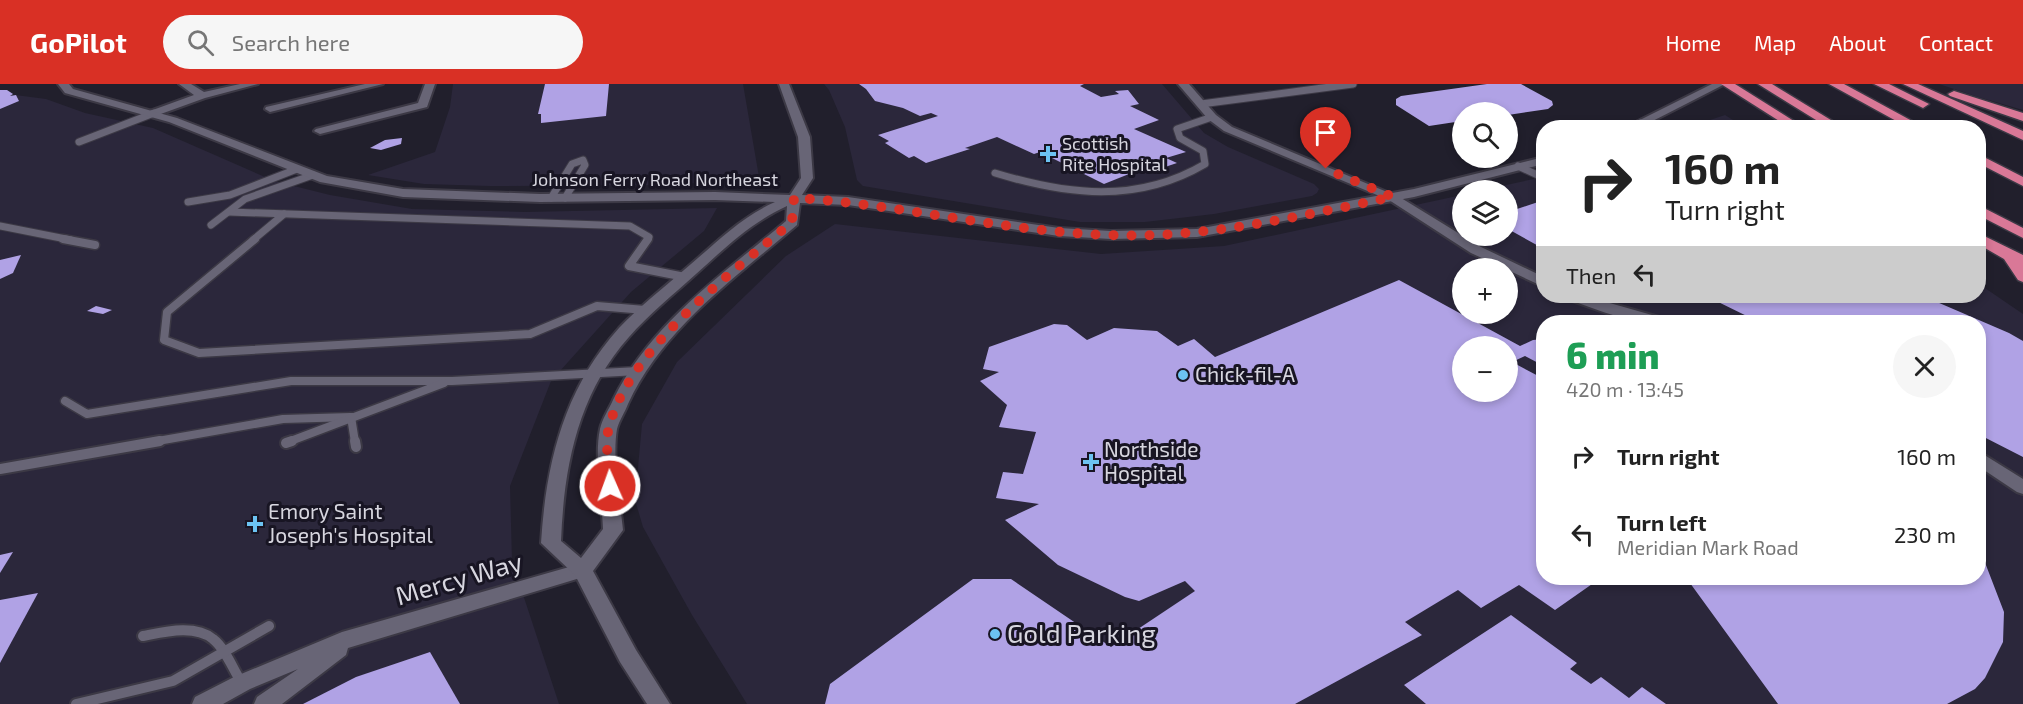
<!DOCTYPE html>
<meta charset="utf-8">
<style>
:root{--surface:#fff;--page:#f6f6f6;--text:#222;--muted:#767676;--accent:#d93025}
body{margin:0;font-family:"Exo 2",sans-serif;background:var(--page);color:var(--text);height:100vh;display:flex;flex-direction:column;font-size:22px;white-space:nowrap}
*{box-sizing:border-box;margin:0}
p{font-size:20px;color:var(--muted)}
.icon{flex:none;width:33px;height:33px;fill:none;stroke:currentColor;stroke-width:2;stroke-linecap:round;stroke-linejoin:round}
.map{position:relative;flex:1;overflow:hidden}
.panel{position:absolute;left:1536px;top:231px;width:450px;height:270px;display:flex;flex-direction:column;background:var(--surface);border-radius:24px;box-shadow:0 3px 9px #0003}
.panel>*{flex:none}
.guide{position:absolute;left:1536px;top:36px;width:450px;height:183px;border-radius:24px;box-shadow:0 3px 9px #0003;background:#fff;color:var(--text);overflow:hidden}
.buttons{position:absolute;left:1452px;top:18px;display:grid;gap:12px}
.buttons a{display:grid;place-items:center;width:66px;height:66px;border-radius:50%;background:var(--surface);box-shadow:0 3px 9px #0003;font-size:30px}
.pin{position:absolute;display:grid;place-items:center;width:51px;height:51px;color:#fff;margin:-62px -26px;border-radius:50% 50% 50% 0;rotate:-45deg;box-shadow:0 0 6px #0007}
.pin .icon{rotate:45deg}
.me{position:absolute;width:66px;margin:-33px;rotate:358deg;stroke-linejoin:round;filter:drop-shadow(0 0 4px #0008)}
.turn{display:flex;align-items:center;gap:21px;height:126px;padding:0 30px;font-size:27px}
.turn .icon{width:78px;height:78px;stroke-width:2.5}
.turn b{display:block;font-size:42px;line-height:51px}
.then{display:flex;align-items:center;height:57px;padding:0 30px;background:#0003;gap:12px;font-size:22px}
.round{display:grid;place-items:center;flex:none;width:63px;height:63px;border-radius:32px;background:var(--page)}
.overview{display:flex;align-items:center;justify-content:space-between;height:102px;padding:0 30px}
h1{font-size:36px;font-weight:800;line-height:45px;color:#1e9e55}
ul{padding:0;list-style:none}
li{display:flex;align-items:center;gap:18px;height:78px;padding:0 30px}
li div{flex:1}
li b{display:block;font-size:22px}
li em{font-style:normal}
header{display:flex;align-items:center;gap:36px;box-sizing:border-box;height:84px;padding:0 30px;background:var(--accent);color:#fff}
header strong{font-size:28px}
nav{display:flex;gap:33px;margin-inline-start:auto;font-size:21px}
.search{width:420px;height:54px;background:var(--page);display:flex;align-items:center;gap:15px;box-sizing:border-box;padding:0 21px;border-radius:33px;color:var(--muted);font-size:22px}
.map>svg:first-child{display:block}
.built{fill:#2b273b;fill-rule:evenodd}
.building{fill:#b0a2e5;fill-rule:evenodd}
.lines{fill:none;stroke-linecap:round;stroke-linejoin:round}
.service-far2-casing{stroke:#3c3945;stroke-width:9}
.service-far1-casing{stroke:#3c3945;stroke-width:11}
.service-casing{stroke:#3c3945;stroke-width:14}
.minor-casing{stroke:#3c3945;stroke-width:4}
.tertiary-casing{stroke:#3c3945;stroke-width:4}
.secondary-casing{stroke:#3c3945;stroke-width:4}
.motorway-casing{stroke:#3c3945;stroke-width:3}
.service-far2{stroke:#686576;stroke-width:7}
.service-far1{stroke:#686576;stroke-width:8}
.service{stroke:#686576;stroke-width:10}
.minor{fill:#686576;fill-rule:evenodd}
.tertiary{fill:#686576;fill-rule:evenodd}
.secondary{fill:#686576;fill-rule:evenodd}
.motorway{fill:#d97897;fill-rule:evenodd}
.route{stroke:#d93025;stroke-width:10;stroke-dasharray:0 18}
.poi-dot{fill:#6cc3f2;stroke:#181523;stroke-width:2}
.labels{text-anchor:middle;stroke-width:6;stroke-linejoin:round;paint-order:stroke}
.far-poi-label{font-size:18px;fill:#d7d6df;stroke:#181523;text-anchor:start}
.far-street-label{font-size:18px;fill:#d7d6df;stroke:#181523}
.poi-label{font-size:21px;fill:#d7d6df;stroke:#181523;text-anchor:start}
.near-street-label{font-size:26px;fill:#d7d6df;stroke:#181523}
.near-poi-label{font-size:26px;fill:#d7d6df;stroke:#181523;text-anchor:start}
</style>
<header>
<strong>GoPilot</strong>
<div class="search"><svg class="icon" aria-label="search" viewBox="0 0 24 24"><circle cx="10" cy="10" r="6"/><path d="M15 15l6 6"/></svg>Search here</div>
<nav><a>Home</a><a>Map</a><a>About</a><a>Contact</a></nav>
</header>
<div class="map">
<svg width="2023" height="620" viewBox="0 0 2023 620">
<rect width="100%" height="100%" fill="#211f2c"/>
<g class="built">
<polygon points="453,0 743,0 759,93 673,101 490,102 424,100 368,91 435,68 450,23"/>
<polygon points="824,0 1162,0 1204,49 1228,63 1314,100 1319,105 1317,109 1312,112 1214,130 1145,138 1080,138 863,102 857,96 845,43 829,6"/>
<polygon points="1939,0 2023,0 2023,26 1978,13"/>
<polygon points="0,9 46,15 85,29 153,44 274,97 330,111 412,125 525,128 717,124 704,147 631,208 551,297 510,402 512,477 559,620 0,620"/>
<polygon points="1725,31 1744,43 1689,43"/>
<path d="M1543,93L1544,212H1978L1979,200L2023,230V620H747L692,531L643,443L635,416L642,340L677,278L786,172L835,140L1101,170L1224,162L1462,111V152H1508V106H1483ZM1462,184H1508V230H1462ZM1544,238H1978V494H1544ZM1462,262H1508V308H1462Z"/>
</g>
<g class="building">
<polygon points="545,0 609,0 606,32 541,39 541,30 538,30"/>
<polygon points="859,0 1084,0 1080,2 1101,13 1119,10 1115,7 1128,6 1139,20 1130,22 1159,36 1134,45 1186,68 1166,74 1177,79 1165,83 1154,79 1125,88 1129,90 1104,100 1040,68 1034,70 997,53 965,64 970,65 926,79 914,72 909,74 885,59 889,57 878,51 938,32 931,29 920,32 903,24 875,17 866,5"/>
<polygon points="1487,0 1521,0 1552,17 1553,21 1548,25 1508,31 1508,28 1462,28 1462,37 1429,42 1396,21 1396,15 1401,12"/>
<polygon points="0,6 7,6 13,10 10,12 16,11 19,17 0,25"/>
<polygon points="402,54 401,60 381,66 370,64 385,56"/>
<polygon points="1544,116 1544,165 1508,145 1508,128"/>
<polygon points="21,171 13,189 0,195 0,176"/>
<path d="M1399,196L1520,262L1533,256L1544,255V282L1525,272L1512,278L1544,295V494H1588L1595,498L1555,526L1519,501L1481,524L1458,506L1405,538L1422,551L1295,620H825L830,600L973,495H1011L1111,563L1195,507L1185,497L1139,517L1125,513L1058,481L1005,436L1039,420L996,414L1003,388L1023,390L1036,348L999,343L1007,321L980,297L999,288L983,285L989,263L1054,240L1067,241L1087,256L1114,244L1157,247L1178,262L1194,255L1215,273ZM1462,262H1508V308H1462Z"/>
<polygon points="1706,212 1923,212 2009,249 2023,257 2023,373 1978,350 1978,238 1759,238"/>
<polygon points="96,222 112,226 103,230 87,227"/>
<polygon points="13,468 0,489 0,471"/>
<polygon points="1978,475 1984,476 2004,528 2003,558 1985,594 1975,605 1947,620 1778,620 1690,499 1699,494 1978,494"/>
<polygon points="38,509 0,579 0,516"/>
<polygon points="1511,531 1577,579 1570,585 1591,600 1601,593 1629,614 1642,603 1666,620 1426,620 1404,601"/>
<polygon points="430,568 460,620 303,620 356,593"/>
</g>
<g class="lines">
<defs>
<g id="service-far2">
<polyline points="1201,20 1353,0"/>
<polyline points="1641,39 1653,44"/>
<polyline points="79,58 154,29"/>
<polyline points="1518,82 1544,94"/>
<path d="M995,89C1067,111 1137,120 1205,80L1203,67L1180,54L1177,45L1212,33"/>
<polyline points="551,114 572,80 583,76 585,81 565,114"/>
<polyline points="188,118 230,111 297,85"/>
<polyline points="229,128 630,142 649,153 647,156"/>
<polyline points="211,141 245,115 313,91"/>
<polyline points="0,142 71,156"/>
<polyline points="253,156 284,130"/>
</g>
<g id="service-far1">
<polyline points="63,155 95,161"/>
<polyline points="255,155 167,228 164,256 199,269 530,250 597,222 645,226"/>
<polyline points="648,155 629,182 685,193"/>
<polyline points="65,317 87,330 291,297 452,297 638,287"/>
<polyline points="351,333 355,358"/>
<polyline points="152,358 283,335 351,333"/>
<polyline points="288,358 444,299"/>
</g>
<g id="service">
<polyline points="355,357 356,363"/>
<polyline points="286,359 292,357"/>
<polyline points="0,385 160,357"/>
<path d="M143,552C164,548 195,540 213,555C226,565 233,586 242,599"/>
<polyline points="76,620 173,597 269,542"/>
</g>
<g id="minor">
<polygon points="179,0 191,0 204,8 240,0 258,0 205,14 158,31 150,31 150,27 194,11"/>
<polygon points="365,0 383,0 270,28 265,25 266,23"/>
<polygon points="425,0 435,0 427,23 320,50 314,47 316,45 418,19"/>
<polygon points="1393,109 1481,163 1544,193 1544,203 1471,169 1389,116 1387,113"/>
<path d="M1565,212H1585L1666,235L1669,238C1635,242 1598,226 1567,215Z"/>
<polygon points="1978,367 2023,395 2023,410 2017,408 1978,382"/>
<polygon points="583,479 590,481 593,486 590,491 348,564 346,571 282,620 254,620 257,613 298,585 250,605 223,620 192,620 195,613 234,593 342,548"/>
</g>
<polygon id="tertiary" points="1178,0 1189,0 1216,31 1232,43 1399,113 1393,117 1389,116 1224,47 1208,35"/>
<g id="secondary">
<path d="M58,0H69L73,5L177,34L327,92L403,105L540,110L715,108L790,111L801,94L798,53L779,0H789L810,53L813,94L802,111L848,113L1059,144L1111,147L1197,145L1414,105L1544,73V80L1414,113L1197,153L1111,155L1059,152L848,121L800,119L797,141C735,194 663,244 628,320C625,328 619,337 617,345C612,373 620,417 623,446L593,487L636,566L670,620H647L620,578L575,491L541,459C546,379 564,305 619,244C639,223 662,205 684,186C714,161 739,134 775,118L715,116L540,118L403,113L320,98L169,38L65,9ZM787,122L786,137C723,190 650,240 613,316C609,325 602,335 600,345C594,372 602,417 603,445L581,474L561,457C564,382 578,310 629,253C649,230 673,211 696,190C725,164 750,139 787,122Z"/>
<polygon points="1712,0 1725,0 1639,44 1624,44"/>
</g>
<g id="motorway">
<polygon points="1721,0 1735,0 1805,44 1790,44"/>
<polygon points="1758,0 1772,0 1844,44 1829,44"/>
<polygon points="1829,0 1844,0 1925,44 1909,44"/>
<polygon points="1874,0 1889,0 1929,20 1923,24 1919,22"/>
<polygon points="1903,0 1918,0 2023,47 2023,56"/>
<polygon points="1954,7 2023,29 2023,37 1950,12 1948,10"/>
<polygon points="1978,70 2023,93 2023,102 1978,79"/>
<polygon points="1978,121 2023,144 2023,154 1978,131"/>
<polygon points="1978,149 2023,171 2023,198 2018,196 2004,175 1978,160"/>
</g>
</defs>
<use href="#service-far2" class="service-far2-casing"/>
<use href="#service-far1" class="service-far1-casing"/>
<use href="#service" class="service-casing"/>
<use href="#minor" class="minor-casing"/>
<use href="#tertiary" class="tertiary-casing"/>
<use href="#secondary" class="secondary-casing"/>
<use href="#motorway" class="motorway-casing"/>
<use href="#service-far2" class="service-far2"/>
<use href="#service-far1" class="service-far1"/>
<use href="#service" class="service"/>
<use href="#minor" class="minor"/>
<use href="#tertiary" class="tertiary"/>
<use href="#secondary" class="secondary"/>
<use href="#motorway" class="motorway"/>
</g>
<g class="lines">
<path class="route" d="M610,402C610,383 604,362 609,343C630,263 731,190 792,138L794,114C900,120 1004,148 1110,151C1205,155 1300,132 1393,113L1326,85"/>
</g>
<g class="poi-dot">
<path d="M1045 61h6v6h6v6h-6v6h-6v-6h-6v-6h6z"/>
<circle cx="1183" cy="291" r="6"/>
<path d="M1088 369h6v6h6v6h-6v6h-6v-6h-6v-6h6z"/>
<path d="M252 431h6v6h6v6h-6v6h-6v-6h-6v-6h6z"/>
<circle cx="995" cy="550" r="6"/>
</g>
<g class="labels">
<g class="far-poi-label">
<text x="1062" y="66">Scottish<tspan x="1062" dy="21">Rite Hospital</tspan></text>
</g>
<g class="far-street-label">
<text x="655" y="102">Johnson Ferry Road Northeast</text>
</g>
<g class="poi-label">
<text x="1195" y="298">Chick-fil-A</text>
<text x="1104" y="373">Northside<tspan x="1104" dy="24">Hospital</tspan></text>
<text x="268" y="435">Emory Saint<tspan x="268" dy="24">Joseph's Hospital</tspan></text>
</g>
<g class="near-street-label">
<text transform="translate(459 495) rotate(-16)" y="9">Mercy Way</text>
</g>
<g class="near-poi-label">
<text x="1007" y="559">Gold Parking</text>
</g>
</g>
</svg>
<div class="buttons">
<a><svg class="icon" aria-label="search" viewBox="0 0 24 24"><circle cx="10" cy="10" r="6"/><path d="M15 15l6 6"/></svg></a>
<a><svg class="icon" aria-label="layers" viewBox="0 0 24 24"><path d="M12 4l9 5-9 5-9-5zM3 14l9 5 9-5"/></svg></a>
<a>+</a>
<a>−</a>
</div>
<div class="pin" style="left:1326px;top:85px;background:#d93025"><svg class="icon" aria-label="arrive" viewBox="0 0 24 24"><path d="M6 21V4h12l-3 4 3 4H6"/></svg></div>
<svg class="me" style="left:610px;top:402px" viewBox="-20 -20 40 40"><circle r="17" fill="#d93025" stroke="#fff" stroke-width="3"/><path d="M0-11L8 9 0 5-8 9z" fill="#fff"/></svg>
<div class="guide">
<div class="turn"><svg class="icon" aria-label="right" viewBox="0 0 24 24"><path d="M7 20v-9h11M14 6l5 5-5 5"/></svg><div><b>160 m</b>Turn right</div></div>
<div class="then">Then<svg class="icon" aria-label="left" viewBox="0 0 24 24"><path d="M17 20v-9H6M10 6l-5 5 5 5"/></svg></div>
</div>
<section class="panel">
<div class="overview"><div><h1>6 min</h1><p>420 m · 13:45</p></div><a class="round"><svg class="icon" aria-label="close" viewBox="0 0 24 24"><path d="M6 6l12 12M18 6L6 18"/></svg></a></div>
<ul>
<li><svg class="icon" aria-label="right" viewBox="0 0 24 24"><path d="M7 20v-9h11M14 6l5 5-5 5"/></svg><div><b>Turn right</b></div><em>160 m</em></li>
<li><svg class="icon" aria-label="left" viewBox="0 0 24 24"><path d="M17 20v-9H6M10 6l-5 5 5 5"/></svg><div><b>Turn left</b><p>Meridian Mark Road</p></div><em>230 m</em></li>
</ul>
</section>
</div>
